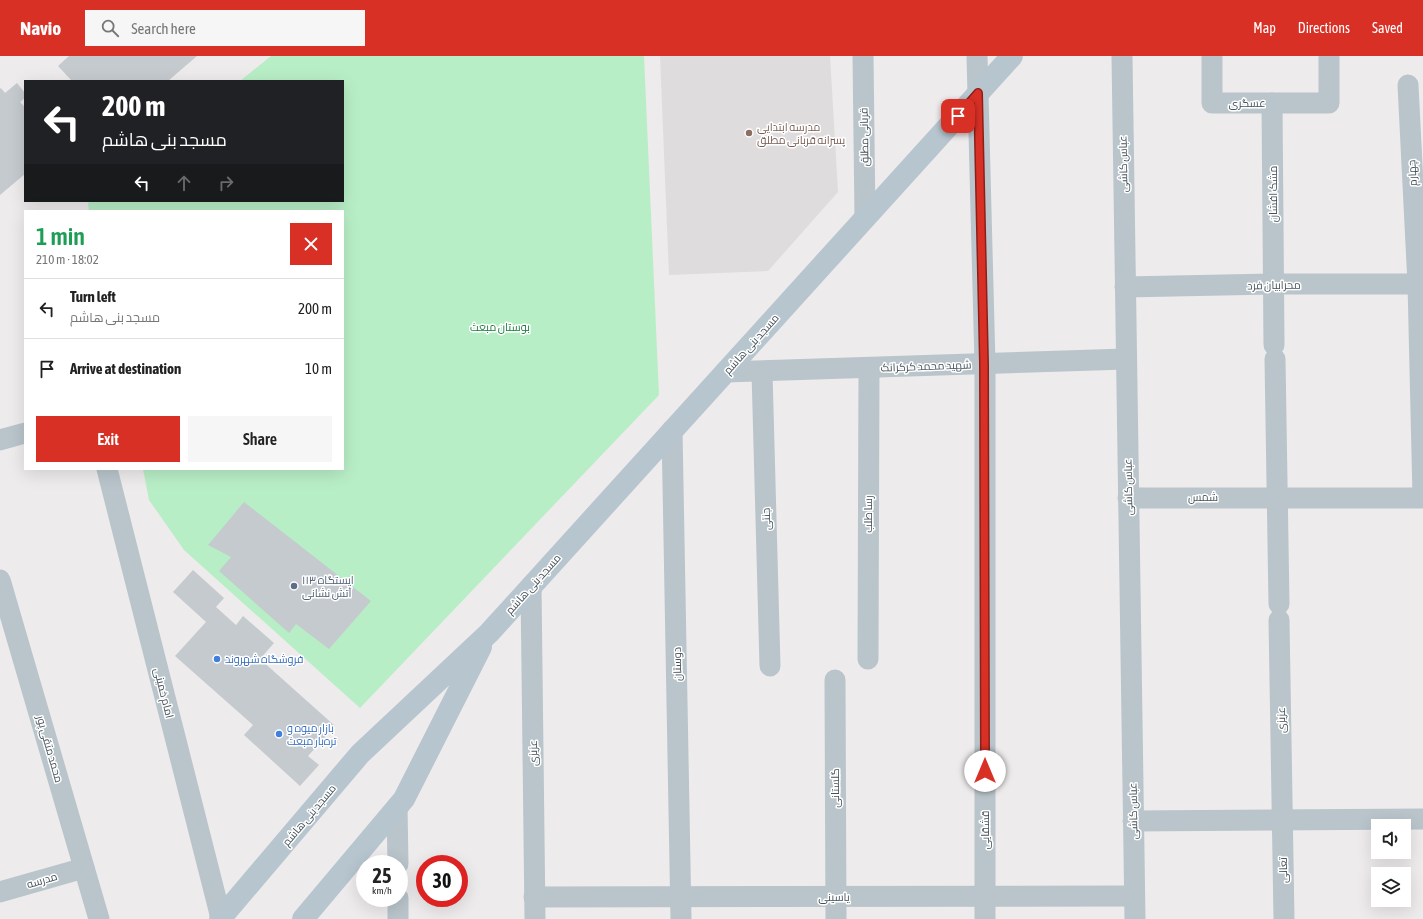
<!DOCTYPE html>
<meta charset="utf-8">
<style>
:root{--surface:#fff;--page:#f6f6f6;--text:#222;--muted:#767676;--line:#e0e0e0;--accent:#d93025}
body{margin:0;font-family:"Asap Condensed",Cairo,sans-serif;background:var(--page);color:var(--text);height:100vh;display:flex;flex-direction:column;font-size:15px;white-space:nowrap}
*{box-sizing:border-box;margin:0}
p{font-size:13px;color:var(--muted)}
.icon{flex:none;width:22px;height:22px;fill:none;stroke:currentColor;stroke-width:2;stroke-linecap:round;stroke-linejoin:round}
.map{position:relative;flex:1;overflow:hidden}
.drawer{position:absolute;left:24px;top:154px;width:320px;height:260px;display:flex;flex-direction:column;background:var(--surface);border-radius:0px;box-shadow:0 4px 16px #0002}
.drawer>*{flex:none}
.top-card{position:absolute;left:24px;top:24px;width:320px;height:122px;border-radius:0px;box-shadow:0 4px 16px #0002;background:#202124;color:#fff;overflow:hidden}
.buttons{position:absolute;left:1371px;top:763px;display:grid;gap:8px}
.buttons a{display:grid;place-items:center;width:40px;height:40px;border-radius:0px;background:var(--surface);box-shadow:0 4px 16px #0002;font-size:20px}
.speed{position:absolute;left:356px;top:799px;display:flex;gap:8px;font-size:20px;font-weight:700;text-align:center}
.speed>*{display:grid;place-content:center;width:52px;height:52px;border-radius:50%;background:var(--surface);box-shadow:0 4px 16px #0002;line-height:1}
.speed small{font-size:10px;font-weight:400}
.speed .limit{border:6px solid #d22;background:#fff;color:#111}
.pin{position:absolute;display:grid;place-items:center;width:34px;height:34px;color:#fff;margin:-17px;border-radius:8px;box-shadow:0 2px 6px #0006}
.me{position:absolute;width:44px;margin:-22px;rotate:0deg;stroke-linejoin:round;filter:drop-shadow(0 0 3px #0008)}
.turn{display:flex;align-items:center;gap:14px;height:84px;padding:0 12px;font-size:18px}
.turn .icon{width:52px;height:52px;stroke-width:2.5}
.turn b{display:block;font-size:28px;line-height:34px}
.lanes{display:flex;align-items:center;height:38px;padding:0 12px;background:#0003;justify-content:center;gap:20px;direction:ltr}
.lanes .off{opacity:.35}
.round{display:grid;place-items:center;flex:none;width:42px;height:42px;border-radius:0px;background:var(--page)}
.overview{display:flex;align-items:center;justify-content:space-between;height:68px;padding:0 12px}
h1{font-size:24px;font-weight:600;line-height:30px;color:#1e9e55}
.button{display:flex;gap:8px;margin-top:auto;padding:8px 12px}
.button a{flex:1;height:46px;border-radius:0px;background:var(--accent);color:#fff;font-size:16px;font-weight:600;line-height:46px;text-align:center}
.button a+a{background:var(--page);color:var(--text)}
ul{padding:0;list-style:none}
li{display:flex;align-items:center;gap:12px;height:60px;padding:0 12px;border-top:1px solid var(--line)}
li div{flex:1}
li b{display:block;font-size:15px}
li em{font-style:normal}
header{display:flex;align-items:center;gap:24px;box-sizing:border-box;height:56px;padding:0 20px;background:var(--accent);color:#fff}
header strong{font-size:19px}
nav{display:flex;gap:22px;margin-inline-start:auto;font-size:14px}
.search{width:280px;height:36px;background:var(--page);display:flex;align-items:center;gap:10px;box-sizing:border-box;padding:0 14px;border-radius:0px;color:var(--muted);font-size:15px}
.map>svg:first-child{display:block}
.education{fill:#dfdcde}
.green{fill:#b8eec6}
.building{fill:#c5cacf}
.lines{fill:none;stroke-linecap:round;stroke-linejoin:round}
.street{stroke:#b9c5cb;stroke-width:21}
.secondary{stroke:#b7c5ce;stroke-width:22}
.route-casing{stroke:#8d1f18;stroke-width:10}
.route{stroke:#d93025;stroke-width:7}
.education-dot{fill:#8d6e63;stroke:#fff;stroke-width:1.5}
.service-dot{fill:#5c6f8a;stroke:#fff;stroke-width:1.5}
.shop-dot{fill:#3f7fe0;stroke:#fff;stroke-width:1.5}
.labels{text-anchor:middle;stroke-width:3;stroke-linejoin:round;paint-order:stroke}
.street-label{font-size:11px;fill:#445159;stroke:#fff}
.education-label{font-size:11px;fill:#785e54;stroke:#fff;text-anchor:start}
.park-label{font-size:11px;fill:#16793b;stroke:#fff}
.service-label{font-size:11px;fill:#4e5e75;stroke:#fff;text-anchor:start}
.shop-label{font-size:11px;fill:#366cbe;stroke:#fff;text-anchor:start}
</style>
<header>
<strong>Navio</strong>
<div class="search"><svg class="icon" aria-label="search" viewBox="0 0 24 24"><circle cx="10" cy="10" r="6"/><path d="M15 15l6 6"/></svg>Search here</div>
<nav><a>Map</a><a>Directions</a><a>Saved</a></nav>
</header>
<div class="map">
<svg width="1423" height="863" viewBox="0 0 1423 863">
<rect width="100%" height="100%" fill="#eeebec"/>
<polygon class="education" points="660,0 830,0 838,136 768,215 669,219"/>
<polygon class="green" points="271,0 644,0 659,339 360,652 184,494 149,444 143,413 343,413 343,155 89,155 88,147 91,145 343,145 343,25 240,25"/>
<g class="building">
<polygon points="69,0 197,0 168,25 72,25 58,10"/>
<polygon points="17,27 25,37 25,42 20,46 25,51 25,118 0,139 0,33 1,32 5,37"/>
<polygon points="244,446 371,545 329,593 296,568 289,577 219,515 231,501 208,489"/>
<polygon points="193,514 224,542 216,551 236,569 243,560 274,587 260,603 335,670 308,700 319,709 300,730 244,679 253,669 175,600 206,566 173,536"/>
</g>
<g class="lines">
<g class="street">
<polyline points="863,0 865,162"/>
<polyline points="977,0 985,308 985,863"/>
<polyline points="1122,0 1135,863"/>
<polyline points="1212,0 1212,47 1329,47 1329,0"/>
<polyline points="1408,29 1418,228 1423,441"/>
<polyline points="1272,47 1274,289"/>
<polyline points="1125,231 1273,228 1423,228"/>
<polyline points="1275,303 1279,548"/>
<polyline points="725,316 1126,303"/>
<polyline points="762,316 770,610"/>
<polyline points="672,374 681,863"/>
<polyline points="0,384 25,377"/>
<polyline points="107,413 221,862"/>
<polyline points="1128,442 1423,442"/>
<polyline points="0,524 99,863"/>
<polyline points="531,530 535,863"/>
<polyline points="1279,564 1284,863"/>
<polyline points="868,603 869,312"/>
<polyline points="835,624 836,863"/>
<polyline points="397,751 398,808"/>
<polyline points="1133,765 1423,763"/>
<polyline points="0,836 84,812"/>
<polyline points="534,841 1134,840"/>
<polyline points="398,863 398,842"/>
</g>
<g class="secondary">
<polyline points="220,863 360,698 489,577 1012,0"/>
<polyline points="303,863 404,743 481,591"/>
</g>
</g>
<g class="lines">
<defs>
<polyline id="route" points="958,60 978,37 984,308 985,715"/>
</defs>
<use href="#route" class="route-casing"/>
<use href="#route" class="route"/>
</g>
<circle class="education-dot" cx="749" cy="77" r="4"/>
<circle class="service-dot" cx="294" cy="530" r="4"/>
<g class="shop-dot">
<circle cx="217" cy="603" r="4"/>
<circle cx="279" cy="678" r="4"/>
</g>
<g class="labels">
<g class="street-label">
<text x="1247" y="51">عسگری</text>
<text transform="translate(864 81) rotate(-91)" y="4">قربانی مطلق</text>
<text transform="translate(1123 108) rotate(-91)" y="4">عباس کاشی</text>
<text transform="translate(1412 117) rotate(-93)" y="4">چهارم</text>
<text transform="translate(1273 138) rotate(-90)" y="4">مشک افشان</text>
<text transform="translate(1274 229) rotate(-1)" y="4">محرابیان فرد</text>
<text transform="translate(751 288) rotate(-48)" y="4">مسجد بنی هاشم</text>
<text transform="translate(926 310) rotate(-2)" y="4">شهید محمد کرکرانک</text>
<text transform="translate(1128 431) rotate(-91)" y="4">عباس کاشی</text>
<text x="1203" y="445">شمس</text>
<text transform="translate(868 458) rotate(-90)" y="4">رسا طلب</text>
<text transform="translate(766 463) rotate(-92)" y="4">جنتی</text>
<text transform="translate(533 528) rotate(-48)" y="4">مسجد بنی هاشم</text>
<text transform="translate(677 608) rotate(-91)" y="4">دوستان</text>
<text transform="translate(164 637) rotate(76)" y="4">امام خمینی</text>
<text transform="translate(1281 664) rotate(-91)" y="4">عزیزی</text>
<text transform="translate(50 693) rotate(74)" y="4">محمد متقی پور</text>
<text transform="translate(533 697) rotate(-91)" y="4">عزیزی</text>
<text transform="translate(835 732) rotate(-90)" y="4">گلستانی</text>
<text transform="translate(1133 755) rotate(-91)" y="4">عباس کاشی</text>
<text transform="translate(309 759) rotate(-50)" y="4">مسجد بنی هاشم</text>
<text transform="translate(985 774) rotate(-90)" y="4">قشقایی</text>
<text transform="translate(1283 814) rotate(-91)" y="4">تعالی</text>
<text transform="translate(42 824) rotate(-16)" y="4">مدرسه</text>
<text x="834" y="845">یاسینی</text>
</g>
<g class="education-label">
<text x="757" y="75">مدرسه ابتدایی<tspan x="757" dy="13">پسرانه قربانی مطلق</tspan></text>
</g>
<g class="park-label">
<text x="500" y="275">بوستان مبعث</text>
</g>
<g class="service-label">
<text x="302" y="528">ایستگاه ۱۱۳<tspan x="302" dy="13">آتش نشانی</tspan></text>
</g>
<g class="shop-label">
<text x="225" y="607">فروشگاه شهروند</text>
<text x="287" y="676">بازار میوه و<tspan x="287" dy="13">تره‌بار مبعث</tspan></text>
</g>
</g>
</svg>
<div class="buttons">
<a><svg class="icon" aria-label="sound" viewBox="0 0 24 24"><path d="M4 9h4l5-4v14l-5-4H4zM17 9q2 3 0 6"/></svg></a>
<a><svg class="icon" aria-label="layers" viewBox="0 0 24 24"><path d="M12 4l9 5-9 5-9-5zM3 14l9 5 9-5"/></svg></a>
</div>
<div class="speed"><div>25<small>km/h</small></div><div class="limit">30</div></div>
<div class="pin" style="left:958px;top:60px;background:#d93025"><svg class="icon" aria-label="arrive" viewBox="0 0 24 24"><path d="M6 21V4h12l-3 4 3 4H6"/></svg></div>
<svg class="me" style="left:985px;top:715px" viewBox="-20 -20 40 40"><circle r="19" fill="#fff"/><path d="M0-13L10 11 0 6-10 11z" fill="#d93025"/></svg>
<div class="top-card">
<div class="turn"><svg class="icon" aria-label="left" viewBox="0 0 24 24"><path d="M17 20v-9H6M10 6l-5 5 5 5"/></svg><div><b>200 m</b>مسجد بنی هاشم</div></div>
<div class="lanes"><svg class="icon" aria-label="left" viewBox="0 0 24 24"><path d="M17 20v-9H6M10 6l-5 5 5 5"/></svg><svg class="icon off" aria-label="ahead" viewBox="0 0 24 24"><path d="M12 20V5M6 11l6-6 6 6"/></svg><svg class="icon off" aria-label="right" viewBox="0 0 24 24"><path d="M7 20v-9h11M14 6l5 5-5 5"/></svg></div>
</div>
<section class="drawer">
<div class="overview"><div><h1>1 min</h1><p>210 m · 18:02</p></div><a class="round" style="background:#d93025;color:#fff"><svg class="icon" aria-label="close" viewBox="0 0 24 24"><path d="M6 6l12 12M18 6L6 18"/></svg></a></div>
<ul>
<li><svg class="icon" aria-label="left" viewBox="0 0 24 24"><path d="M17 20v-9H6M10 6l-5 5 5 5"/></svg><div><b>Turn left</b><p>مسجد بنی هاشم</p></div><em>200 m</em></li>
<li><svg class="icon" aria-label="arrive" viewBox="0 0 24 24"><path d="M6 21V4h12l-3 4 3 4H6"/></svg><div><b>Arrive at destination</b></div><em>10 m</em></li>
</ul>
<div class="button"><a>Exit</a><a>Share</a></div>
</section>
</div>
